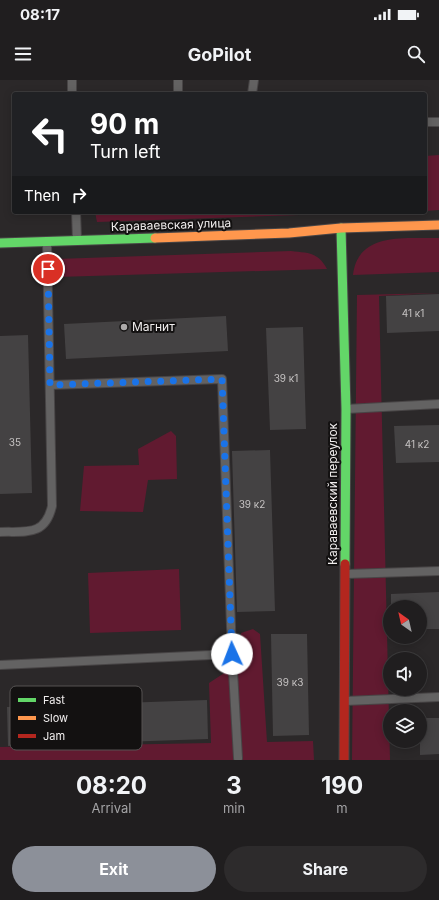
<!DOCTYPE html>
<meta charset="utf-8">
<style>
:root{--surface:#201e1f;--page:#2d2b2c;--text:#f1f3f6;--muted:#a2a2a4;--line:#3d3c3d;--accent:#8c9099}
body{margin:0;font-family:Inter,sans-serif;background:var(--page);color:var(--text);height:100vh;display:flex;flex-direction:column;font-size:15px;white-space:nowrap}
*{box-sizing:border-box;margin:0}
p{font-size:13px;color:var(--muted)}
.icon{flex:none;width:22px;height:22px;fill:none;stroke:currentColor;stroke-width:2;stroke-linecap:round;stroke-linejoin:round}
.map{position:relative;height:680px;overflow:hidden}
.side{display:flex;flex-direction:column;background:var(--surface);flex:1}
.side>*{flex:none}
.hud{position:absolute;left:12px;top:12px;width:415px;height:122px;border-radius:4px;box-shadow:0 2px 10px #0003,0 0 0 1px var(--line);background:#202124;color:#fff;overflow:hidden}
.needle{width:26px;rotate:326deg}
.tools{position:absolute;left:383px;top:520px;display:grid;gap:8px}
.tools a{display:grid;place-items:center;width:44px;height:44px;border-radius:50%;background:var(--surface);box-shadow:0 2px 10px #0003,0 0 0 1px var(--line);font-size:20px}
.pin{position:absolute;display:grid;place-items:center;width:34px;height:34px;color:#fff;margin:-17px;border:2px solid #fff;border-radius:50%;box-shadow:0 1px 4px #0007}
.me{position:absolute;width:44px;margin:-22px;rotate:358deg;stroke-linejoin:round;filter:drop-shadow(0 0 3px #0008)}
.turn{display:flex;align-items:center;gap:14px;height:84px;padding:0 12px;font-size:18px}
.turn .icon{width:52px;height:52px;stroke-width:2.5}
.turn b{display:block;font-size:28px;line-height:34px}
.then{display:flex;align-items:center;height:38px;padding:0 12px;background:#0003;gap:8px;font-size:15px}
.eta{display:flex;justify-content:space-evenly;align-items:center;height:68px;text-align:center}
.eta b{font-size:24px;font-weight:700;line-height:28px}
.cta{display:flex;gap:8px;margin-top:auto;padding:8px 12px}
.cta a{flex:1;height:46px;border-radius:24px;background:var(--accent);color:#fff;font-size:16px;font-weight:700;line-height:46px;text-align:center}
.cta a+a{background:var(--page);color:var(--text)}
.status{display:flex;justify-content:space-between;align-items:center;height:28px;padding:0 20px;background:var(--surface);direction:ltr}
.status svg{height:11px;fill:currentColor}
header{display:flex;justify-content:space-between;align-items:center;height:52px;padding:0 12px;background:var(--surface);font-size:18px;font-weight:700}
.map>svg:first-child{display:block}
.green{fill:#611a30}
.building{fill:#444243}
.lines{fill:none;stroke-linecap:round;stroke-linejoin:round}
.lane-casing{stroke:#484546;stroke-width:10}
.fast-casing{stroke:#484546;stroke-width:11}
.slow-casing{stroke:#484546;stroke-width:11}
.jam-casing{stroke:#484546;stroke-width:11}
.lane{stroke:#636262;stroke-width:8}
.fast{stroke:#63d668;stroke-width:9}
.slow{stroke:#ff974d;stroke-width:9}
.jam{stroke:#b3261e;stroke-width:9}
.route{stroke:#1a73e8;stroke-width:7;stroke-dasharray:0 12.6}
.poi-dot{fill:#aca9a9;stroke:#131111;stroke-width:1.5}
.labels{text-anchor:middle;stroke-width:4;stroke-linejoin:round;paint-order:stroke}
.number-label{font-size:10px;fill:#c6c3c3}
.street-label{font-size:12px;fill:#f1eeee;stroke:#131111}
.poi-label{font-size:12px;fill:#f1eeee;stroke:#131111;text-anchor:start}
.key{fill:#131111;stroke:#565353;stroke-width:1}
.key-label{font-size:11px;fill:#f1eeee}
</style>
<div class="status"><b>08:17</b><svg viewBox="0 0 49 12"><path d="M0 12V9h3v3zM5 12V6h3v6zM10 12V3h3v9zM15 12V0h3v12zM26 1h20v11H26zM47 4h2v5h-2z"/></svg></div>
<header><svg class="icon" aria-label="menu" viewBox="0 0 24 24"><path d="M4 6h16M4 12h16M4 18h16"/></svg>GoPilot<svg class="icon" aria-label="search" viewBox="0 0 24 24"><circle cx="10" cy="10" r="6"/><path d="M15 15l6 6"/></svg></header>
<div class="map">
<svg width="439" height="680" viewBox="0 0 439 680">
<rect width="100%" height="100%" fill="#2b2829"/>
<g class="green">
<polygon points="439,75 439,130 425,131 425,76"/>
<polygon points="95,132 388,132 97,142"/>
<path d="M439,158V192L353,195C358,151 407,159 439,158Z"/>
<path d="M291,171C308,173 318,172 327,189L57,197L56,179Z"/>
<polygon points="439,213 379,216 390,680 352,680 357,215"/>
<polygon points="171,351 176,356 177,399 148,400 143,432 80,431 84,386 139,385 138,369"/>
<polygon points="179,489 181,550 90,553 88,493"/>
<polygon points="253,549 260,554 267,662 313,661 314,680 0,680 0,667 211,663 209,603 238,584 241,553"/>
</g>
<g class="building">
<polygon points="439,214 439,251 387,253 386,216"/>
<polygon points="226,236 228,271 66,279 64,244"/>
<polygon points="303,247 306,349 270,350 266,248"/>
<polygon points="28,255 32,413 0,414 0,256"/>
<polygon points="439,345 439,382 396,383 394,346"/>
<polygon points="270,370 275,531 237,532 232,371"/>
<polygon points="439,512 439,549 420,549 420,527 391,527 391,514"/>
<polygon points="271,554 307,554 309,655 273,656"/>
<polygon points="207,620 208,659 8,666 7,627"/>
<polygon points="420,638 439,638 439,674 420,675"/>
</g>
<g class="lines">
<defs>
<g id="lane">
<polyline points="72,0 72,14"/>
<polyline points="178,0 178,14"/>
<polyline points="252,14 254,0"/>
<polyline points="425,42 439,42"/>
<polyline points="76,132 77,159"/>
<polyline points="346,329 439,324"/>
<path d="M0,452C25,451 45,457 52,426L47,163"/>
<polyline points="346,494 439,491"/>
<polyline points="232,574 238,678"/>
<polyline points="0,585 232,574 222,299 50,305"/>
<polyline points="345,621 439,617"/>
</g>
<g id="fast">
<polyline points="341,148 346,329 345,484"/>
<polyline points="0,163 155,158"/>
</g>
<polyline id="slow" points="155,158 289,153 341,148 439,145"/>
<polyline id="jam" points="344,680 345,484"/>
</defs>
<use href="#lane" class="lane-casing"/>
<use href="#fast" class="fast-casing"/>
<use href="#slow" class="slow-casing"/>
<use href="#jam" class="jam-casing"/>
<use href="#lane" class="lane"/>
<use href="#fast" class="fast"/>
<use href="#slow" class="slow"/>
<use href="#jam" class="jam"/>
</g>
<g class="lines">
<polyline class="route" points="48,189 50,305 222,299 232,574"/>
</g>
<circle class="poi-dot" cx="124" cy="247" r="4"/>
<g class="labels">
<g class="number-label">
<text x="413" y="237">41 к1</text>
<text x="286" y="302">39 к1</text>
<text x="15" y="366">35</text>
<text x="417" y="368">41 к2</text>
<text x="252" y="428">39 к2</text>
<text x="290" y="606">39 к3</text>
</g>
<g class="street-label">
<text transform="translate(171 145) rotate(-2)" y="4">Караваевская улица</text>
<text transform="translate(333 414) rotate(-90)" y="4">Караваевский переулок</text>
</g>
<g class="poi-label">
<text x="132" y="251">Магнит</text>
</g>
</g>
<rect x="10" y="606" width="132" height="64" rx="6" class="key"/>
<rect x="18" y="618" width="18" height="4" fill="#63d668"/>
<rect x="18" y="636" width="18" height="4" fill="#ff974d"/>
<rect x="18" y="654" width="18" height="4" fill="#b3261e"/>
<g class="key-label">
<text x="43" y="624">Fast</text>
<text x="43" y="642">Slow</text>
<text x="43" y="660">Jam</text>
</g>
</svg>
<div class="tools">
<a><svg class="needle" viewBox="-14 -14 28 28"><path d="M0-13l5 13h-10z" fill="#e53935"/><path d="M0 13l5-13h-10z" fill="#a2a2a4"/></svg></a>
<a><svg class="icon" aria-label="sound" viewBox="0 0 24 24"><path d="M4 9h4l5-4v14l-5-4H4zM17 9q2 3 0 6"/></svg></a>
<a><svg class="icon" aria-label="layers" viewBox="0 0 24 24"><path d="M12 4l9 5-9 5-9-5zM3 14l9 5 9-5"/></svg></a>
</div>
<div class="pin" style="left:48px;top:189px;background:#d93025"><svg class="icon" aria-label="arrive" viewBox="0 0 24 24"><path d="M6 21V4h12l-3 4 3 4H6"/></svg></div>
<svg class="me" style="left:232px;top:574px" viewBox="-20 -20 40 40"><circle r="19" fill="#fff"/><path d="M0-13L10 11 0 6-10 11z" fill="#1a73e8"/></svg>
<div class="hud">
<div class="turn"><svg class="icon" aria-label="left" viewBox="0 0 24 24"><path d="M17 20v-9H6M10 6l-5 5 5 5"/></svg><div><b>90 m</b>Turn left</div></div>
<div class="then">Then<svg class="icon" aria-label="right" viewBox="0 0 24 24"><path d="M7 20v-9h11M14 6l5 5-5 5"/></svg></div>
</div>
</div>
<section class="side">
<div class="eta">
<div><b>08:20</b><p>Arrival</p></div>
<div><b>3</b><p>min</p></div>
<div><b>190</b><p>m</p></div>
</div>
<div class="cta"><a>Exit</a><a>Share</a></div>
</section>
